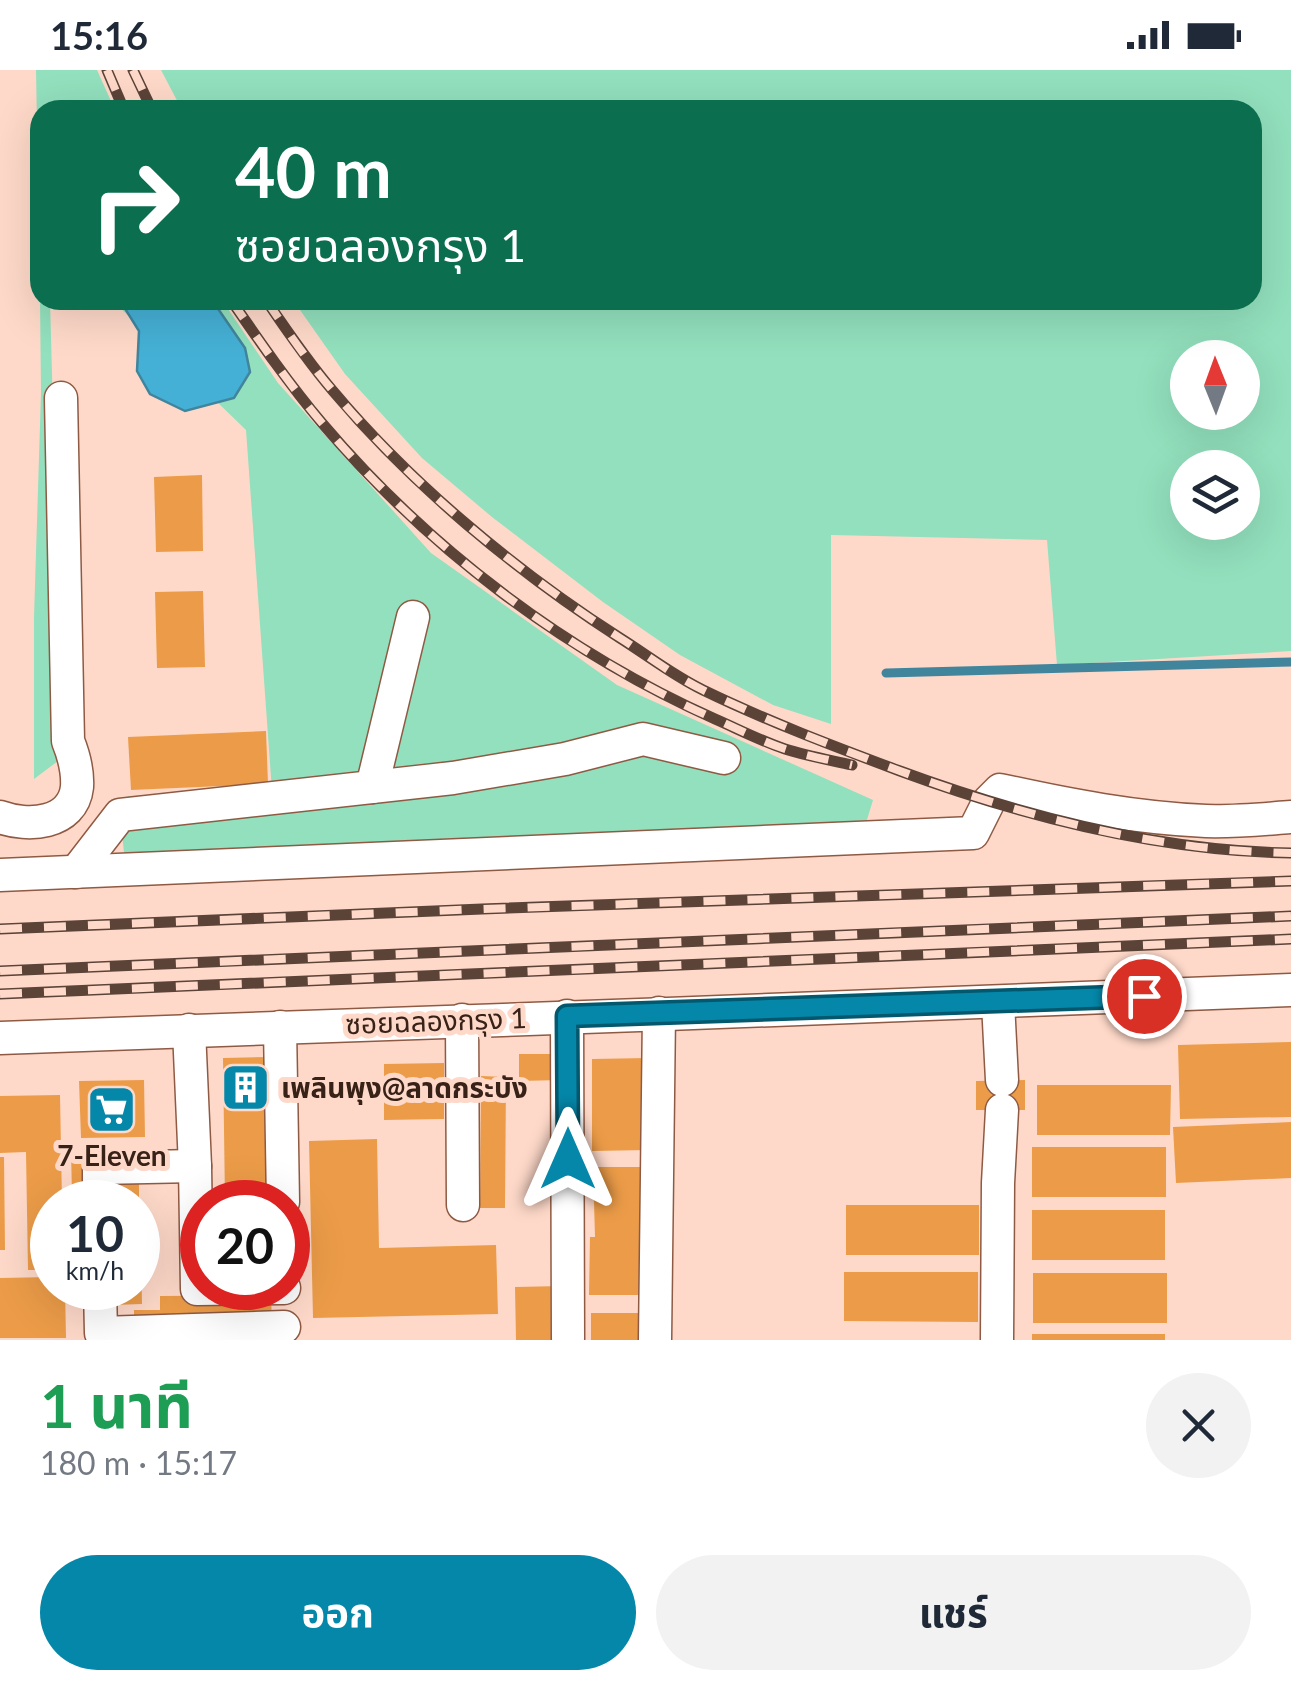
<!DOCTYPE html>
<html lang="th">
<meta charset="utf-8">
<style>
:root{--surface:#fff;--page:#f2f2f3;--text:#1f2937;--muted:#747a83;--accent:#0587a9}
body{margin:0;font-family:Lato,"Noto Sans Thai",sans-serif;background:var(--page);color:var(--text);height:100vh;display:flex;flex-direction:column;font-size:38px;white-space:nowrap}
*{box-sizing:border-box;margin:0}
p{font-size:32px;color:var(--muted)}
.icon{flex:none;width:55px;height:55px;fill:none;stroke:currentColor;stroke-width:2;stroke-linecap:round;stroke-linejoin:round}
.map{position:relative;height:1270px;overflow:hidden}
.details{display:flex;flex-direction:column;background:var(--surface);flex:1}
.details>*{flex:none}
.guide{position:absolute;left:30px;top:30px;width:1232px;height:210px;border-radius:30px;box-shadow:0 10px 40px #0002;background:#0b6e4f;color:#fff;overflow:hidden}
.needle{width:65px;rotate:359deg}
.buttons{position:absolute;left:1170px;top:270px;display:grid;gap:20px}
.buttons a{display:grid;place-items:center;width:90px;height:90px;border-radius:50%;background:var(--surface);box-shadow:0 10px 40px #0002;font-size:50px}
.speed{position:absolute;left:30px;top:1110px;display:flex;gap:20px;font-size:50px;font-weight:700;text-align:center}
.speed>*{display:grid;place-content:center;width:130px;height:130px;border-radius:50%;background:var(--surface);box-shadow:0 10px 40px #0002;line-height:1}
.speed small{font-size:25px;font-weight:400}
.speed .limit{border:15px solid #d22;background:#fff;color:#111}
.pin{position:absolute;display:grid;place-items:center;width:85px;height:85px;color:#fff;margin:-42px;border:5px solid #fff;border-radius:50%;box-shadow:0 2px 10px #0007}
.me{position:absolute;width:110px;margin:-55px;rotate:0deg;stroke-linejoin:round;filter:drop-shadow(0 0 8px #0008)}
.turn{display:flex;align-items:center;gap:35px;height:210px;padding:0 40px;font-size:45px}
.turn .icon{width:130px;height:130px;stroke-width:2.5}
.turn b{display:block;font-size:70px;line-height:85px}
.round{display:grid;place-items:center;flex:none;width:105px;height:105px;border-radius:52px;background:var(--page)}
.head{display:flex;align-items:center;justify-content:space-between;height:170px;padding:0 40px}
h1{font-size:60px;font-weight:700;line-height:75px;color:#1e9e55}
.cta{display:flex;gap:20px;margin-top:auto;padding:20px 40px}
.cta a{flex:1;height:115px;border-radius:60px;background:var(--accent);color:#fff;font-size:40px;font-weight:700;line-height:115px;text-align:center}
.cta a+a{background:var(--page);color:var(--text)}
.status{display:flex;justify-content:space-between;align-items:center;height:70px;padding:0 50px;background:var(--surface);direction:ltr}
.status svg{height:28px;fill:currentColor}
.map>svg:first-child{display:block}
.green{fill:#92e0bd;fill-rule:evenodd}
.water{fill:#45b0d5;stroke:#41859c;stroke-width:2.5}
.lines{fill:none;stroke-linecap:round;stroke-linejoin:round}
.stream{stroke:#41859c;stroke-width:9}
.building{fill:#ec9c48}
.minor-casing{stroke:#8f5a43;stroke-width:35}
.minor{stroke:#fff;stroke-width:32}
.rail-casing{stroke:#5c4338;stroke-width:11}
.rail{stroke:#fed9c9;stroke-width:8;stroke-dasharray:22;stroke-linecap:butt}
.route-casing{stroke:#03586e;stroke-width:25}
.route{stroke:#0587a9;stroke-width:18}
.labels{text-anchor:middle;stroke-width:10;stroke-linejoin:round;paint-order:stroke}
.street-label{font-size:28px;fill:#382117;stroke:#fed9c9}
.poi-label{font-size:28px;font-weight:bold;fill:#382117;stroke:#fed9c9;text-anchor:start}
</style>
<div class="status"><b>15:16</b><svg viewBox="0 0 49 12"><path d="M0 12V9h3v3zM5 12V6h3v6zM10 12V3h3v9zM15 12V0h3v12zM26 1h20v11H26zM47 4h2v5h-2z"/></svg></div>
<div class="map">
<svg width="1291" height="1270" viewBox="0 0 1291 1270">
<rect width="100%" height="100%" fill="#fed9c9"/>
<g class="green">
<polygon points="36,0 97,0 115,40 40,40 40,215"/>
<path d="M161,0H1291V581L1057,595L1047,470L831,465V654L773,635L680,585L603,532L492,447L422,388L345,304L293,230H1252V40H182ZM1188,288H1242V342H1188ZM1188,398H1242V452H1188Z"/>
<polygon points="40,230 50,230 55,414 58,691 34,709 34,547 41,323"/>
<polygon points="112,230 222,230 278,313 431,483 617,615 873,730 862,766 125,792 120,745 128,726 272,721 246,360"/>
</g>
<polygon class="water" points="124,230 212,230 245,278 250,302 234,328 185,341 150,324 137,301 139,261 124,237"/>
<g class="lines">
<polyline class="stream" points="886,603 1291,592"/>
</g>
<g class="building">
<polygon points="202,405 203,481 156,482 154,407"/>
<polygon points="203,521 205,597 157,598 155,522"/>
<polygon points="266,661 268,714 131,720 128,667"/>
<polygon points="1291,972 1291,1047 1180,1049 1178,975"/>
<polygon points="519,984 561,984 561,1010 519,1011"/>
<polygon points="267,987 270,1132 225,1132 223,988"/>
<polygon points="647,988 648,1080 592,1081 592,989"/>
<polygon points="444,993 444,1049 384,1050 384,994"/>
<polygon points="481,1006 506,1007 505,1138 480,1138"/>
<polygon points="144,1010 145,1067 81,1068 79,1011"/>
<polygon points="1025,1010 1025,1040 976,1040 976,1011"/>
<polygon points="1037,1015 1171,1015 1170,1065 1037,1065"/>
<polygon points="60,1025 62,1132 52,1132 52,1200 28,1200 26,1082 0,1083 0,1026"/>
<polygon points="1291,1052 1291,1108 1176,1113 1173,1057"/>
<polygon points="377,1069 379,1178 496,1175 498,1244 313,1248 309,1071"/>
<rect x="1032" y="1077" width="134" height="50"/>
<polygon points="71,1081 97,1081 97,1125 72,1125"/>
<polygon points="0,1087 4,1087 5,1180 0,1180"/>
<polygon points="593,1097 647,1097 644,1225 589,1225 590,1167 595,1167"/>
<polygon points="111,1105 139,1105 139,1132 112,1132"/>
<rect x="846" y="1135" width="133" height="50"/>
<rect x="1032" y="1140" width="133" height="50"/>
<polygon points="138,1184 141,1184 142,1234 113,1235 113,1218 138,1218"/>
<polygon points="844,1202 978,1202 978,1252 844,1251"/>
<rect x="1033" y="1203" width="134" height="50"/>
<polygon points="52,1207 52,1218 65,1218 66,1268 0,1268 0,1208"/>
<polygon points="562,1216 563,1270 516,1270 515,1217"/>
<polygon points="271,1225 272,1253 134,1254 134,1240 160,1240 160,1226"/>
<polygon points="591,1243 643,1243 642,1270 591,1270"/>
<rect x="1032" y="1264" width="133" height="6"/>
</g>
<g class="lines">
<defs>
<g id="minor">
<polyline points="372,717 413,547"/>
<path d="M0,747C27,757 73,755 77,717C78,701 74,686 68,671L61,328"/>
<polyline points="76,802 120,745 453,708 565,689 643,669 724,688"/>
<path d="M0,805L973,763L989,731L1000,720C1068,735 1136,748 1206,751C1234,752 1263,749 1291,747"/>
<polyline points="998,933 1002,1010"/>
<polyline points="567,946 568,1268"/>
<polyline points="462,950 463,1135"/>
<polyline points="280,957 283,1132"/>
<polyline points="189,960 195,1096 197,1219 284,1218"/>
<path d="M0,968C430,951 861,939 1291,920"/>
<polyline points="99,1132 99,1098 195,1096"/>
<polyline points="100,1218 101,1263 284,1257"/>
<polyline points="655,1270 659,943"/>
<polyline points="997,1270 998,1113 1002,1040"/>
</g>
</defs>
<use href="#minor" class="minor-casing"/>
<use href="#minor" class="minor"/>
<defs>
<g id="rail">
<polyline points="107,0 124,40"/>
<polyline points="133,0 152,40"/>
<path d="M231,230C260,272 289,314 322,353C428,478 565,582 715,649C738,659 761,671 785,679C807,686 830,690 852,695"/>
<path d="M266,230C287,261 309,293 333,321C412,415 517,502 620,568C647,585 674,606 703,620C767,651 833,676 900,701C1025,747 1157,781 1291,783"/>
<polyline points="0,859 482,839 1291,811"/>
<polyline points="0,901 1291,846"/>
<polyline points="0,924 1291,869"/>
</g>
</defs>
<use href="#rail" class="rail-casing"/>
<use href="#rail" class="rail"/>
</g>
<g class="lines">
<defs>
<polyline id="route" points="568,1089 567,946 1144,926"/>
</defs>
<use href="#route" class="route-casing"/>
<use href="#route" class="route"/>
</g>
<defs>
<symbol id="building-square" viewBox="-11 -11 22 22"><rect x="-9" y="-9" width="18" height="18" rx="4" fill="#0587a9" stroke="#fed9c9"/><path d="M-4-6H4V6H1V3H-1V6H-4ZM-2.5-4.3h1.7v1.8h-1.7ZM.8-4.3h1.7v1.8H.8ZM-2.5-1h1.7V.8h-1.7ZM.8-1h1.7V.8H.8Z" fill="#fff"/></symbol>
<symbol id="supermarket-square" viewBox="-11 -11 22 22"><rect x="-9" y="-9" width="18" height="18" rx="4" fill="#0587a9" stroke="#fed9c9"/><path d="M-6-5.5h2.5l.6 2H6L4.5 2H-2.5L-4.4-4H-6ZM-1.5 3.2a1.3 1.3 0 1 0 .1 0ZM3 3.2a1.3 1.3 0 1 0 .1 0Z" fill="#fff"/></symbol>
</defs>
<g fill-rule="evenodd">
<use href="#building-square" x="218" y="990" width="55" height="55"/>
<use href="#supermarket-square" x="84" y="1012" width="55" height="55"/>
</g>
<g class="labels">
<g class="street-label">
<text transform="translate(436 951) rotate(-2)" y="10">ซอยฉลองกรุง 1</text>
</g>
<g class="poi-label">
<text x="281" y="1028">เพลินพุง@ลาดกระบัง</text>
<text x="112" y="1096" text-anchor="middle">7-Eleven</text>
</g>
</g>
</svg>
<div class="buttons">
<a><svg class="needle" viewBox="-14 -14 28 28"><path d="M0-13l5 13h-10z" fill="#e53935"/><path d="M0 13l5-13h-10z" fill="#747a83"/></svg></a>
<a><svg class="icon" aria-label="layers" viewBox="0 0 24 24"><path d="M12 4l9 5-9 5-9-5zM3 14l9 5 9-5"/></svg></a>
</div>
<div class="speed"><div>10<small>km/h</small></div><div class="limit">20</div></div>
<div class="pin" style="left:1144px;top:926px;background:#d93025"><svg class="icon" aria-label="arrive" viewBox="0 0 24 24"><path d="M6 21V4h12l-3 4 3 4H6"/></svg></div>
<svg class="me" style="left:568px;top:1089px" viewBox="-20 -20 40 40"><path d="M0-17L14 15 0 8-14 15z" fill="#0587a9" stroke="#fff" stroke-width="4"/></svg>
<div class="guide">
<div class="turn"><svg class="icon" aria-label="right" viewBox="0 0 24 24"><path d="M7 20v-9h11M14 6l5 5-5 5"/></svg><div><b>40 m</b>ซอยฉลองกรุง 1</div></div>
</div>
</div>
<section class="details">
<div class="head"><div><h1>1 นาที</h1><p>180 m · 15:17</p></div><a class="round"><svg class="icon" aria-label="close" viewBox="0 0 24 24"><path d="M6 6l12 12M18 6L6 18"/></svg></a></div>
<div class="cta"><a>ออก</a><a>แชร์</a></div>
</section>
